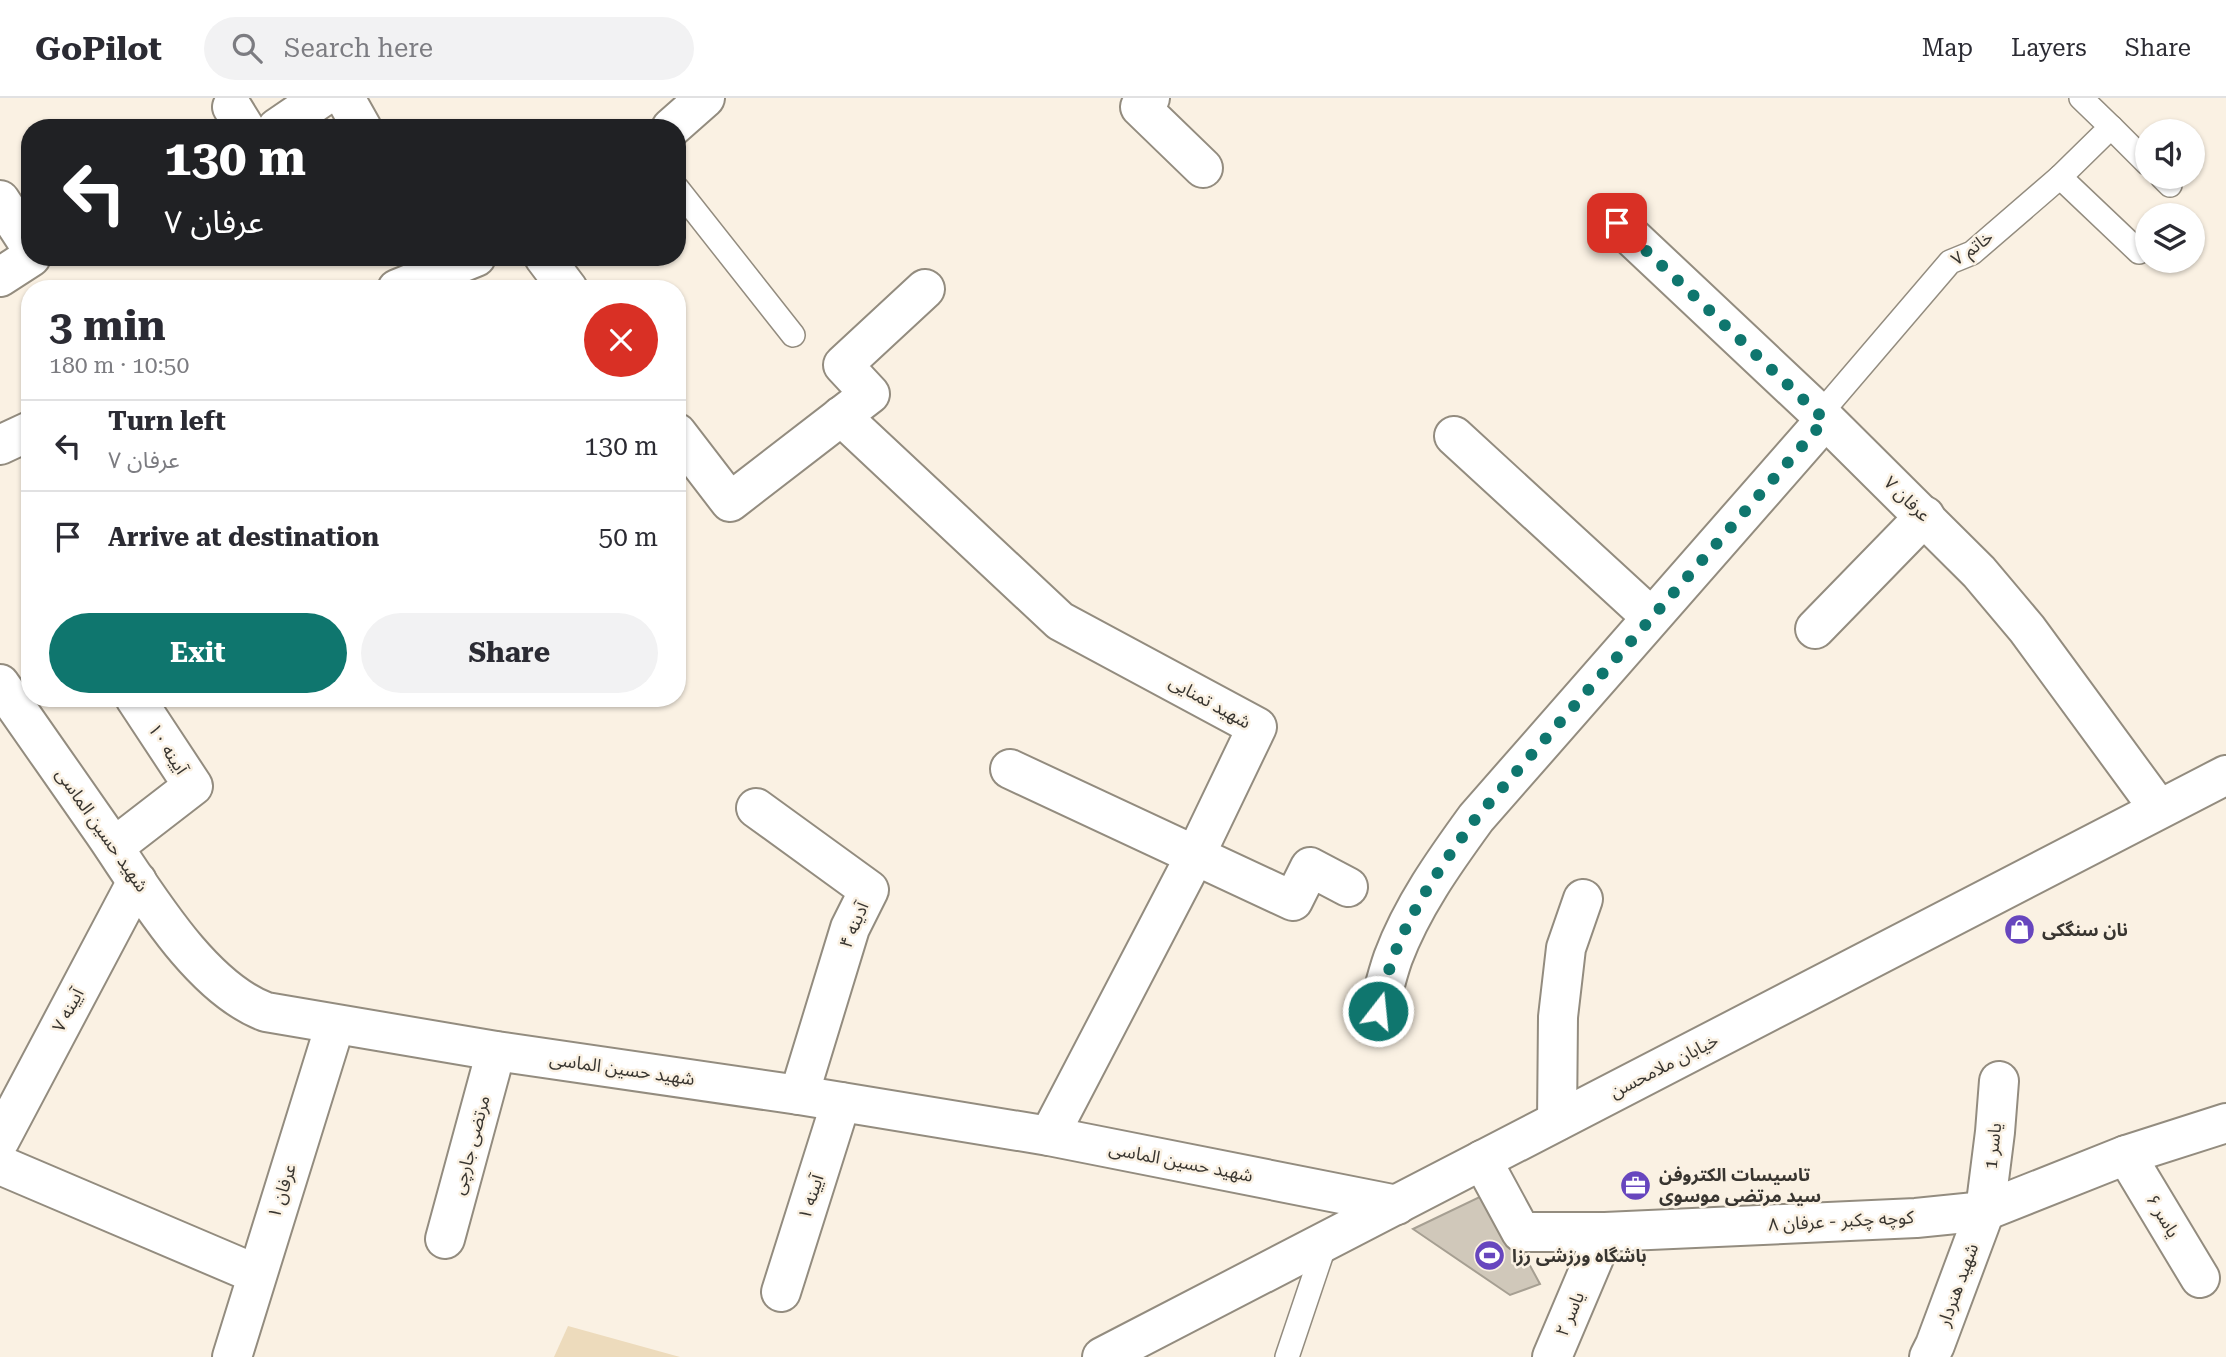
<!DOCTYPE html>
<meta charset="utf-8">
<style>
:root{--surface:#fff;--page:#f2f2f3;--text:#2b2b33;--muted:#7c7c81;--line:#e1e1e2;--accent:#0f766e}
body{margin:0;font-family:"Roboto Serif","Noto Sans Arabic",serif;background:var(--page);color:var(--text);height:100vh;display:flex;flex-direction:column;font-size:26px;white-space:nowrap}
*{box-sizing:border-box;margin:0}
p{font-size:23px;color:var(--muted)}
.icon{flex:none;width:38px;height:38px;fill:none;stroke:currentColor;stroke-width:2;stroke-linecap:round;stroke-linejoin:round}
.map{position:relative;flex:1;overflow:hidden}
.drawer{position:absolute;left:21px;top:182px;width:665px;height:427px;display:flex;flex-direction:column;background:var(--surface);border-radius:28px;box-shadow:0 2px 5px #0004}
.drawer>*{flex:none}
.guide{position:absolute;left:21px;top:21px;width:665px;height:147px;border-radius:28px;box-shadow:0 2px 5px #0004;background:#202124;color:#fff;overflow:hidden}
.tools{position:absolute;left:2135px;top:21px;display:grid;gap:14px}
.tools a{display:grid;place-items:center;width:70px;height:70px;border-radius:50%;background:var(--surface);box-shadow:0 2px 5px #0004;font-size:35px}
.pin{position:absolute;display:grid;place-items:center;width:60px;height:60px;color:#fff;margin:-30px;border-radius:14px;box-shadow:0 4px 10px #0006}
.me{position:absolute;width:77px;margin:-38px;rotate:16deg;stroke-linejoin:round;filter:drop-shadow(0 0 5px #0008)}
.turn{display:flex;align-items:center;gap:24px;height:147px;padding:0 28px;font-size:32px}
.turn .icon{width:91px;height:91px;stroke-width:2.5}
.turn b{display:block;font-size:49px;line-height:60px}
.round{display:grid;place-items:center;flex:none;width:74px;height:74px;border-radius:37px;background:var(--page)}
.headline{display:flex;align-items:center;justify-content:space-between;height:119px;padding:0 28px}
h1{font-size:42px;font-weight:700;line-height:52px}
.button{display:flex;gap:14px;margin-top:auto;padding:14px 28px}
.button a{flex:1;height:80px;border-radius:42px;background:var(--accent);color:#fff;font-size:28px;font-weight:700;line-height:80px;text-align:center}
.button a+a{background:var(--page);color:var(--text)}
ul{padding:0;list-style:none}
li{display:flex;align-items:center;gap:21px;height:91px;padding:0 28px;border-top:2px solid var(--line)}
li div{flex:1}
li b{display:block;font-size:26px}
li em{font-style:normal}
header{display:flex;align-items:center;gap:42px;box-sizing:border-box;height:98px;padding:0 35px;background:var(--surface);border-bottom:2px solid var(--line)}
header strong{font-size:33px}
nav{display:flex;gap:38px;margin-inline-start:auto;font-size:24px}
.search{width:490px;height:63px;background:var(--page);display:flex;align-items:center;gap:18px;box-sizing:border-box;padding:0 24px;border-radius:38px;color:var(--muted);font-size:26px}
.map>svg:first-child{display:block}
.green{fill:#eddbbc}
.building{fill:#d0c8ba;stroke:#a69f92;stroke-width:2}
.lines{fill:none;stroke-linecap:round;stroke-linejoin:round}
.service-casing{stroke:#938c7f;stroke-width:26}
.minor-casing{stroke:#938c7f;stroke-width:42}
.tertiary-casing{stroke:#938c7f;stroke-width:42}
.secondary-casing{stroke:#938c7f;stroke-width:42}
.service{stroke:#fff;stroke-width:23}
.minor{stroke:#fff;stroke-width:38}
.tertiary{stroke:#fff;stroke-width:38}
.secondary{stroke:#fff;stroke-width:38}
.route{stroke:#0f766e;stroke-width:12;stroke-dasharray:0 21.6}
.labels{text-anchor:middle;stroke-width:5;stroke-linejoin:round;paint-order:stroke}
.street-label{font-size:18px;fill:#383530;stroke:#faf1e3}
.poi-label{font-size:18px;font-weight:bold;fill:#383530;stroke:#faf1e3;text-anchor:start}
</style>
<header>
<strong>GoPilot</strong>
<div class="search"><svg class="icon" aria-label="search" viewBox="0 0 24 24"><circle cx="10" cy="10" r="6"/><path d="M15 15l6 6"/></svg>Search here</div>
<nav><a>Map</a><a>Layers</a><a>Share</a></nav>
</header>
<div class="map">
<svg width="2226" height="1259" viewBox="0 0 2226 1259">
<rect width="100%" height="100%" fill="#faf1e3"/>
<polygon class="green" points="568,1228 680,1259 554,1259"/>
<polygon class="building" points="1490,1094 1540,1186 1510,1197 1413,1131"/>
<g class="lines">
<defs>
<g id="service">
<polyline points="2111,29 2147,65"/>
<polyline points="2060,79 2139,154"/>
<polyline points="2162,79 2170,87"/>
<polyline points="677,90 793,237"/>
<polyline points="1820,316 1950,164 1972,155 2060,79 2111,29 2081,0"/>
<polyline points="1287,1259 1326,1143"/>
</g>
<g id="minor">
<polyline points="345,0 362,30"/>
<polyline points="1150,0 1140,9 1203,70"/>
<polyline points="232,9 245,30"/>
<polyline points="277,30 321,0"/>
<polyline points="671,30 705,0"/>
<polyline points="0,102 30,148"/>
<polyline points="1617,125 1820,316 1979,474 2027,531 2159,711"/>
<polyline points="544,159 568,191"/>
<polyline points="0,179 31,159"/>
<polyline points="397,191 476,159"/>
<polyline points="841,318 1060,523 1257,629 1195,758 1049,1038"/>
<polyline points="677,335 730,404 870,296 843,267 925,191"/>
<polyline points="1454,338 1651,519"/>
<polyline points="0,347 30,333"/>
<polyline points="1815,531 1925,418"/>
<polyline points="1010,671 1293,803 1310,769 1348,789"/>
<polyline points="756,710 869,792 850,830 799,997"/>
<polyline points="114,749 193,688 135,600"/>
<path d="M1378,913C1383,895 1387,877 1393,860C1412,809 1444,764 1476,720L1825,322"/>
<polyline points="1557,1023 1558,919 1566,850 1583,801"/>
<polyline points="0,1042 137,783"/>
<polyline points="2126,1057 2200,1180"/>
<polyline points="1482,1062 1521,1134 1605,1134 1916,1120 1985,1113 2126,1057 2226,1025"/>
<polyline points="0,1067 256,1176"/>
<polyline points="445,1141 496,953"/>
<polyline points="781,1194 841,1004"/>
<polyline points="232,1259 335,927"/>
<polyline points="1552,1259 1605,1134"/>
<polyline points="1929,1259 1935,1247 1985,1113 1995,1034 1999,983"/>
</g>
<path id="tertiary" d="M0,586C35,636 69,685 104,735C144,793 199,889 266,914L496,953L799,997L1049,1038L1397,1107"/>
<polyline id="secondary" points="1102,1259 2226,677"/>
</defs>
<use href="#service" class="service-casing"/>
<use href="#minor" class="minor-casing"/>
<use href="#tertiary" class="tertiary-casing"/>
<use href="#secondary" class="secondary-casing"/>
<use href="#service" class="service"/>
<use href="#minor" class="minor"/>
<use href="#tertiary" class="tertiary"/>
<use href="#secondary" class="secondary"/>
</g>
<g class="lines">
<path class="route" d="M1378,913C1383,895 1387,877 1393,860C1412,809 1444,764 1476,720L1825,322L1617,125"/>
</g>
<defs>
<symbol id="shop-disc" viewBox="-11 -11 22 22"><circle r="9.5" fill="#6746be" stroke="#faf1e3"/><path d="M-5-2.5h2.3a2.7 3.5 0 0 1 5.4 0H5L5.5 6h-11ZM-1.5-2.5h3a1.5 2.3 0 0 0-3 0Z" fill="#fff"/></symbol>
<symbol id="office-disc" viewBox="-11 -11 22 22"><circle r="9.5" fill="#6746be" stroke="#faf1e3"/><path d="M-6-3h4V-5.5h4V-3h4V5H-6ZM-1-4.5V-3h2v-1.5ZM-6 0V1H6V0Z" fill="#fff"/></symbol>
<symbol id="stadium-disc" viewBox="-11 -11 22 22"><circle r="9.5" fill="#6746be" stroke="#faf1e3"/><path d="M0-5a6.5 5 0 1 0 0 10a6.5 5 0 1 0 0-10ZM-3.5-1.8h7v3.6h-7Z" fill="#fff"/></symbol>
</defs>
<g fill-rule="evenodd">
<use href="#shop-disc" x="2002" y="814" width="35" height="35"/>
<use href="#office-disc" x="1618" y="1070" width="35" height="35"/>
<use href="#stadium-disc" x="1472" y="1140" width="35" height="35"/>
</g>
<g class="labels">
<g class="street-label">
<text transform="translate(1972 150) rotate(-35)" y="6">خاتم ۷</text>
<text transform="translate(1907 401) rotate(44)" y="6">عرفان ۷</text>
<text transform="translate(1210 604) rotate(29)" y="6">شهید تمنایی</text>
<text transform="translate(168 651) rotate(57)" y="6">آیینه ۱۰</text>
<text transform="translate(102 732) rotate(55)" y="6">شهید حسین الماسی</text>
<text transform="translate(854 827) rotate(-67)" y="6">آدینه ۴</text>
<text transform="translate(68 912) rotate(-62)" y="6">آیینه ۷</text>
<text transform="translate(1664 968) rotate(-27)" y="6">خیابان ملامحسن</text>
<text transform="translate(622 971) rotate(8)" y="6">شهید حسین الماسی</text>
<text transform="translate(471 1047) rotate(-75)" y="6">مرتضی جارچی</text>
<text transform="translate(1993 1048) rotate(-84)" y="6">یاسر 1</text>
<text transform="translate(1181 1064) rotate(11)" y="6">شهید حسین الماسی</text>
<text transform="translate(282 1093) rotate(-72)" y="6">عرفان ۱</text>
<text transform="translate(811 1099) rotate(-72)" y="6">آیینه ۱</text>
<text transform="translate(2163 1118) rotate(59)" y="6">یاسر ۶</text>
<text transform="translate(1841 1123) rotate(-3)" y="6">کوچه چکبر - عرفان ۸</text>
<text transform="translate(1958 1187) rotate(-70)" y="6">شهید هنردار</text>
<text transform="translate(1570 1216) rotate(-67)" y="6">یاسر ۲</text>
</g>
<g class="poi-label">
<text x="2042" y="838">نان سنگکی</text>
<text x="1659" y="1083">تاسیسات الکتروفن<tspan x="1659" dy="21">سید مرتضی موسوی</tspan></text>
<text x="1512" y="1164">باشگاه ورزشی رزا</text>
</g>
</g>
</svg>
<div class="tools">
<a><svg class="icon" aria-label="sound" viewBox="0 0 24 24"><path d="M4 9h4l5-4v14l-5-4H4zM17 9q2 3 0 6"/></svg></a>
<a><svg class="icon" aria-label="layers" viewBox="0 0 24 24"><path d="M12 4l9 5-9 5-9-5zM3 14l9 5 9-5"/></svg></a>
</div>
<div class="pin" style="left:1617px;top:125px;background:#d93025"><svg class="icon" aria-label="arrive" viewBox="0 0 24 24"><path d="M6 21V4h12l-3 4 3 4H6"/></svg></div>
<svg class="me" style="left:1378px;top:913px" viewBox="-20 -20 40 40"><circle r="17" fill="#0f766e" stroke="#fff" stroke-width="3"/><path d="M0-11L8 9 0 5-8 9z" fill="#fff"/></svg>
<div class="guide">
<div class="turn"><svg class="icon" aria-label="left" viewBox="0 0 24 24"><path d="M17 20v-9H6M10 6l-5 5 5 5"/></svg><div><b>130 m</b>عرفان ۷</div></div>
</div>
<section class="drawer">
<div class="headline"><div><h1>3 min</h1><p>180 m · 10:50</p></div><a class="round" style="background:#d93025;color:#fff"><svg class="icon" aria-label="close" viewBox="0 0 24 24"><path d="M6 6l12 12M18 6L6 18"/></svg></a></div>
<ul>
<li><svg class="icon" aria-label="left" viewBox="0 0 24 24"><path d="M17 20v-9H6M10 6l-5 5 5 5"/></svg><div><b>Turn left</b><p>عرفان ۷</p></div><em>130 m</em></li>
<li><svg class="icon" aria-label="arrive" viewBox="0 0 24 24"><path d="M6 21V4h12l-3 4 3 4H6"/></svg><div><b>Arrive at destination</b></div><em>50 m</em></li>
</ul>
<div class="button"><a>Exit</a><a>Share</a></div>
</section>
</div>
